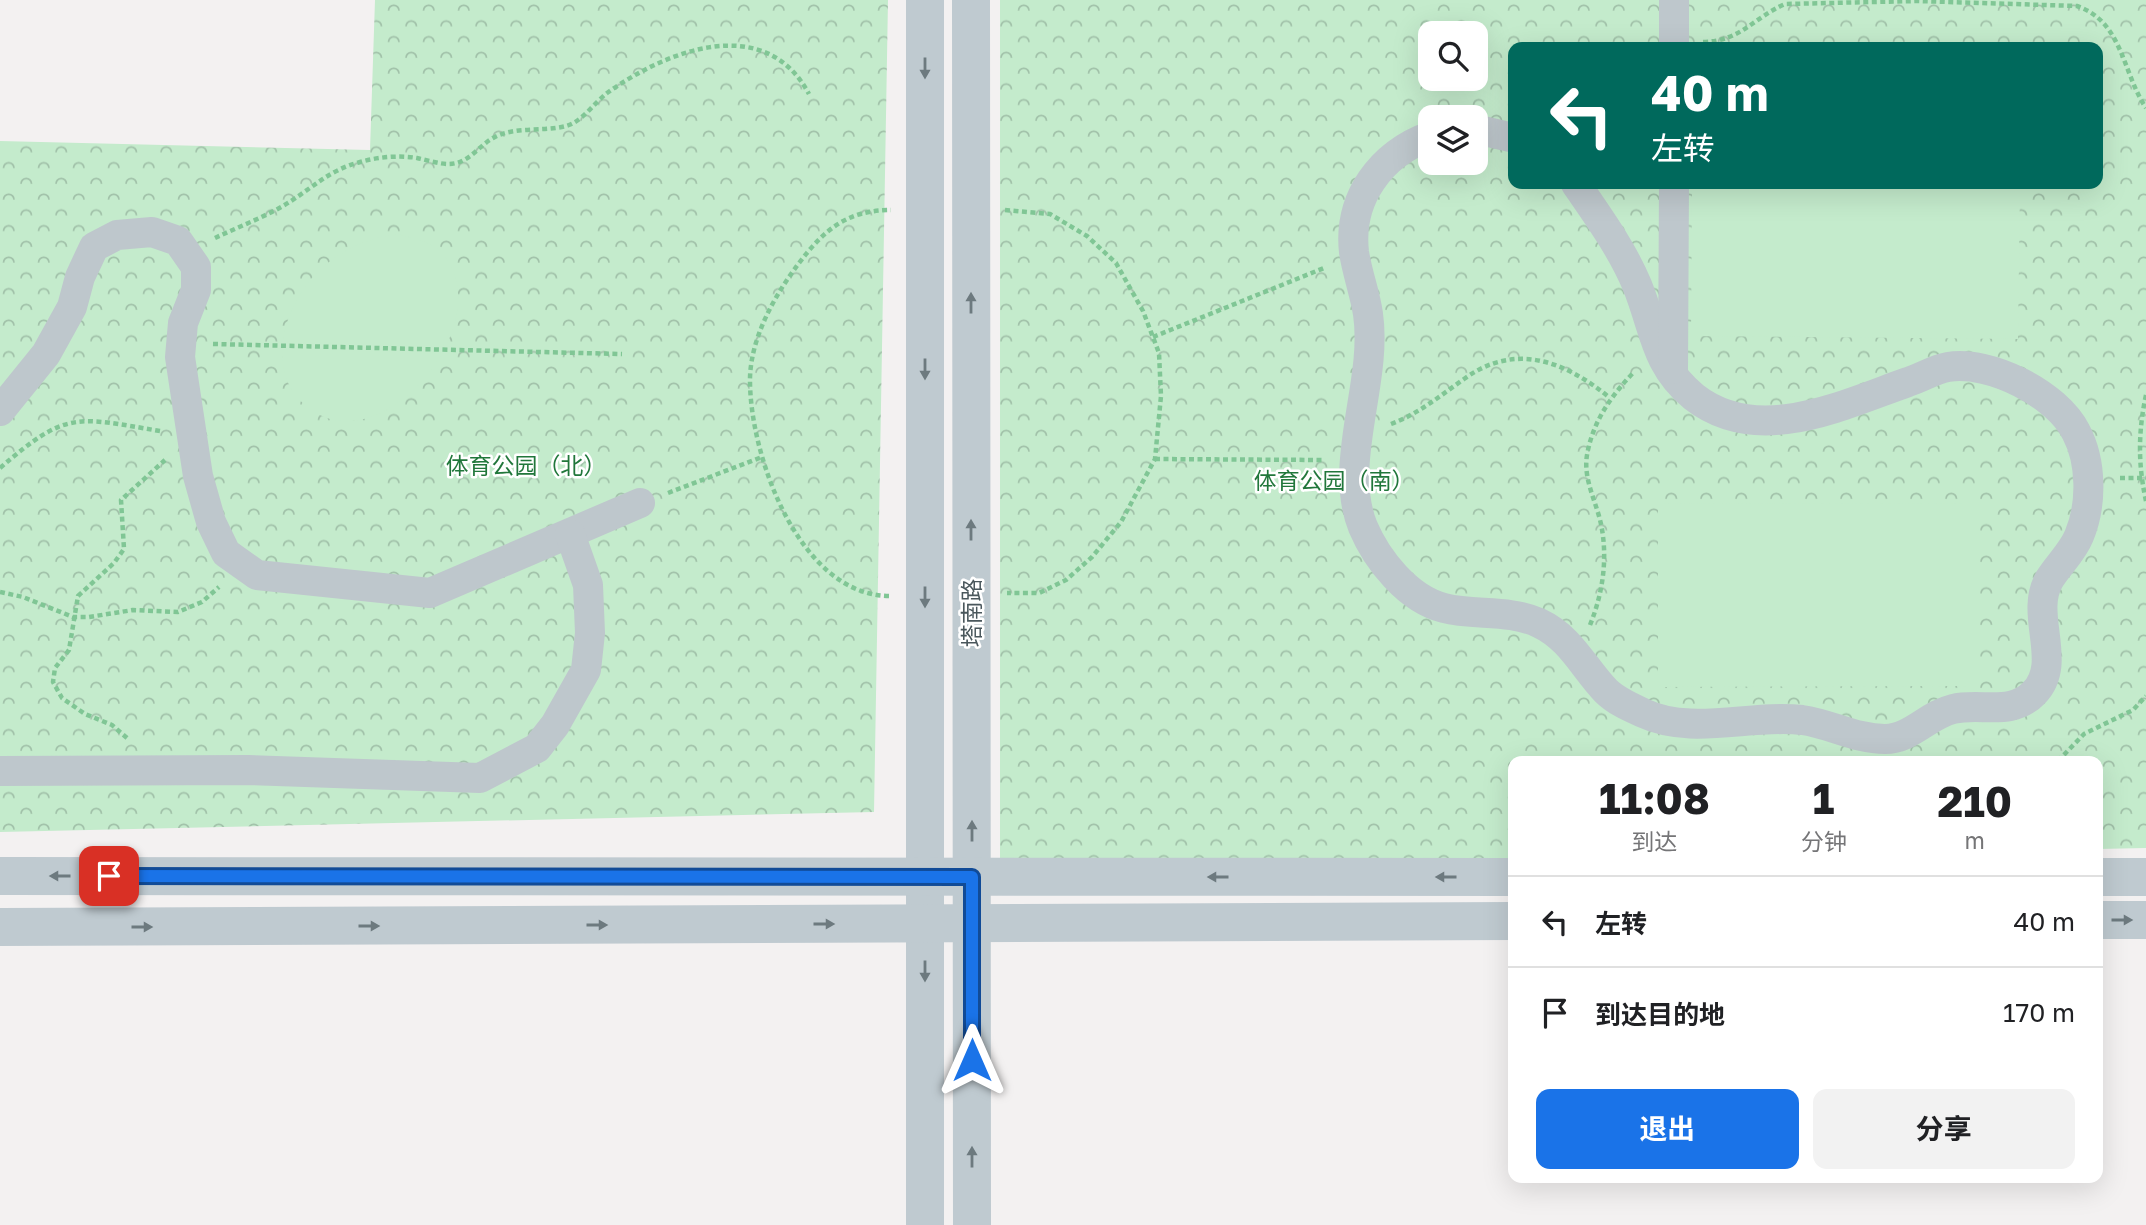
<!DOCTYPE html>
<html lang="zh">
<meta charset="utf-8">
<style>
:root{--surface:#fff;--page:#f2f2f2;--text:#202124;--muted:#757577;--line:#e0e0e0;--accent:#1a73e8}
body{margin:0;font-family:"Golos Text","Noto Sans SC",sans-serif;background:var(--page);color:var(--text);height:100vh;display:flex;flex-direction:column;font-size:26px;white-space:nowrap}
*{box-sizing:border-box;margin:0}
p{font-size:23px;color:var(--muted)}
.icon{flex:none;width:38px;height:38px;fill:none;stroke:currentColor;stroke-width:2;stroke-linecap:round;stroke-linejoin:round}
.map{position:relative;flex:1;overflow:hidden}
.panel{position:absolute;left:1508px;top:756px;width:595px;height:427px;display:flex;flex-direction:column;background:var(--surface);border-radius:14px;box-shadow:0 7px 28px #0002}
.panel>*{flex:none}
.hud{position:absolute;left:1508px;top:42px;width:595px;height:147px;border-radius:14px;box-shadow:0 7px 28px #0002;background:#00695c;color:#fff;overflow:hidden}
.controls{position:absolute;left:1418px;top:21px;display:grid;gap:14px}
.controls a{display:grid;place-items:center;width:70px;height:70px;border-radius:14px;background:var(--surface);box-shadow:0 7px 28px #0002;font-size:35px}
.pin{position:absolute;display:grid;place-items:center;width:60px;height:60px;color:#fff;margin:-30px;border-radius:14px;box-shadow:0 4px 10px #0006}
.me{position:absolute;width:77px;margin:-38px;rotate:0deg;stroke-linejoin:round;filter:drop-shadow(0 0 5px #0008)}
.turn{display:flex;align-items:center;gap:24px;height:147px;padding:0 28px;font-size:32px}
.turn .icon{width:91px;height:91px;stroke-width:2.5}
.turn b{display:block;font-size:49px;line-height:60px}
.eta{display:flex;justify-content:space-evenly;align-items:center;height:119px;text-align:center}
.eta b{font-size:42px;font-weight:700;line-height:49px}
.primary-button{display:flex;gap:14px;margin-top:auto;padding:14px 28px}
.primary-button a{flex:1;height:80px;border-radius:14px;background:var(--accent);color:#fff;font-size:28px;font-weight:700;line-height:80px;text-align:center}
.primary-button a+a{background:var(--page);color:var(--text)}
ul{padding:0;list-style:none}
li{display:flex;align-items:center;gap:21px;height:91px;padding:0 28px;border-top:2px solid var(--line)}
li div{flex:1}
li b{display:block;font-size:26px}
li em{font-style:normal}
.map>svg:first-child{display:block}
.forest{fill:url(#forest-crowns);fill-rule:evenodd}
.pitch{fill:#c4ebcc}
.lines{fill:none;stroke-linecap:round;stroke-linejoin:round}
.path{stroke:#80c695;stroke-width:4.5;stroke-dasharray:5 3.5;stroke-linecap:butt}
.pedestrian{stroke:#bec7cc;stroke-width:30}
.secondary{stroke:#bfcad0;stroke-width:38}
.oneway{fill:#6d7a7f}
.route-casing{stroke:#114b97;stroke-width:18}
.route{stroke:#1a73e8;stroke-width:12}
.labels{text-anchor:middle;stroke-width:5;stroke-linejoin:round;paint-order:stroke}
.park-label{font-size:23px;fill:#21773b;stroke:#fff}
.street-label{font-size:23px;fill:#4a575c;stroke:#fff}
</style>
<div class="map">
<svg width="2146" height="1225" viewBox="0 0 2146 1225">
<defs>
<pattern id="forest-crowns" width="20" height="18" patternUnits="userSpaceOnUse" patternTransform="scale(1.75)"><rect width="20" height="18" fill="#c4ebcc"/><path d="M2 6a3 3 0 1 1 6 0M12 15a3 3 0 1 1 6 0" fill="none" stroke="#a1c1a9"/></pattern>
</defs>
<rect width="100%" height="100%" fill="#f3f1f1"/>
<g class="forest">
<polygon points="375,0 888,0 874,812 0,832 0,141 370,150"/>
<path d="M1000,0H2146V848L2098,849V761H1514V864L1000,877ZM1430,33H1475V79H1430ZM1514,47H2098V184H1514ZM1430,117H1475V163H1430Z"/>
</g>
<g class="pitch">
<polygon points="1692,184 2020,184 2018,339 1691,336"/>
<path d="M397,234C412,238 430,241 441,252C502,318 387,460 313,411C259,376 284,300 325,265C348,247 369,238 397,234Z"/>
<polygon points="1976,503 1976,686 1658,687 1658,504"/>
</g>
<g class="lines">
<g class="path">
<path d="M1703,42C1741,41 1753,18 1785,4L1917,1L2077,6C2123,22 2122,72 2146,108"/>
<polyline points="1005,210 1050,214 1087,236 1116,263 1143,311 1159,353 1161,396 1155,459 1121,522 1092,557 1066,580 1039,593 1007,593"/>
<path d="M215,238C240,226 268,216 291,201C316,185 330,170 360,162C378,157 399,155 417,158C427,160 439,164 448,164C469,164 477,147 493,138C514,126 543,132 566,126C582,122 594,103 607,93C667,50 765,12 809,94"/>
<polyline points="1153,337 1324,268"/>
<polyline points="213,344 622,354"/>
<path d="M2146,395C2138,432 2138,465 2146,501"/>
<path d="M1391,424C1418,414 1440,396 1464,379C1516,341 1566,362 1610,398"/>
<polyline points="1155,459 1325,460"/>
<path d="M0,468C67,410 76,417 160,431"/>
<polyline points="2120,478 2146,478"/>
<polyline points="668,493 762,457"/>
<polyline points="0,592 23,597 73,617 89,617 133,610 178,612 202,602 219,587"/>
<path d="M889,596C799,595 749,454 750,378C751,337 775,295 799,263C824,230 847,210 891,210"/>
<path d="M1590,625C1603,593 1608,558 1601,524C1596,501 1583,479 1587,455C1593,421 1611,396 1634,372"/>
<polyline points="127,738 112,725 85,714 62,698 53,682 55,668 69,650 78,596 114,563 124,549 121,500 165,460"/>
<polyline points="2058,761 2084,734 2133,710 2146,696"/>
</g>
<g class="pedestrian">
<polyline points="1674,47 1674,0"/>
<polyline points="1475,129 1514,138"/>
<path d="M1430,136C1381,154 1348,198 1354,252C1357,273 1365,293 1368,314C1378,382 1337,463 1363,527C1377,560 1408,599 1444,608C1475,616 1508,609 1539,623C1571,638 1583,667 1606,691C1616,701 1630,707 1643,713C1692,736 1750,714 1802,720C1831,724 1856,739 1885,739C1911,739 1928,715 1953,709C1981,702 2011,717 2034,693C2064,663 2029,615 2049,580C2058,565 2072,553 2079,536C2092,505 2092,462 2076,432C2057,394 1990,360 1948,367C1935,369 1921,378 1908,382C1842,405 1758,447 1694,397C1654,364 1655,329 1637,285C1622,249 1598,216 1576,184"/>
<polyline points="1673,369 1674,184"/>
<polyline points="0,411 46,354 72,307 80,277 94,247 117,235 152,232 178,241 196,267 196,290 183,323 180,357 198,476 211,522 226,553 257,575 430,593 640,503"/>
<polyline points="0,771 248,770 480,778 537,748 555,725 586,670 590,633 588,585 570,534"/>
</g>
<g class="secondary">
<polyline points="925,0 925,1225"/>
<polyline points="971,0 972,1225"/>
<polyline points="0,876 1514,877"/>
<polyline points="2098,877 2146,877"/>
<polyline points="2098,920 2146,920"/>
<polyline points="0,927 1514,921"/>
</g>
</g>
<defs><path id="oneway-solid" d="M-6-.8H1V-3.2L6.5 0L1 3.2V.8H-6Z" transform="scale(1.75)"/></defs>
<g class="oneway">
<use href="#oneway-solid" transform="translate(925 68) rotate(90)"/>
<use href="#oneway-solid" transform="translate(971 303) rotate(-90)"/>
<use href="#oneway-solid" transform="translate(925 369) rotate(90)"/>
<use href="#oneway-solid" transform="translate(971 530) rotate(-90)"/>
<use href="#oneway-solid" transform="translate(925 597) rotate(90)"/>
<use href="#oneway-solid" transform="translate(972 831) rotate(-90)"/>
<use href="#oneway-solid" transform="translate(60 876) rotate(-180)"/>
<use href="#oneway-solid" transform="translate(1218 877) rotate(-180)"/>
<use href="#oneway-solid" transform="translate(1446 877) rotate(-180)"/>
<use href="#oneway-solid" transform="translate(2122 920)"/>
<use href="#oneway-solid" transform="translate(824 924)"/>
<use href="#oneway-solid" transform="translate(597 925)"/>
<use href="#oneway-solid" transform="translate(369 926)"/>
<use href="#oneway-solid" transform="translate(142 927)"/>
<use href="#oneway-solid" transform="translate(925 971) rotate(90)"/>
<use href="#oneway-solid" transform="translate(972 1157) rotate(-90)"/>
</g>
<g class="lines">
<defs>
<polyline id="route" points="109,876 972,877 972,1060"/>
</defs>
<use href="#route" class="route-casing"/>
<use href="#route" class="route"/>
</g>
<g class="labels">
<g class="park-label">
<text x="526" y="474">体育公园（北）</text>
<text x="1334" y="489">体育公园（南）</text>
</g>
<g class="street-label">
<text transform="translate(972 613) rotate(-90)" y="8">塔南路</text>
</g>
</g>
</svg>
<div class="controls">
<a><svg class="icon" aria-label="search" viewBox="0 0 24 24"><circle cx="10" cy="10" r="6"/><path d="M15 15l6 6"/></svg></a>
<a><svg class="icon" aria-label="layers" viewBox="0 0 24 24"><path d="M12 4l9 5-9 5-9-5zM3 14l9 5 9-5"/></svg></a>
</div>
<div class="pin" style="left:109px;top:876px;background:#d93025"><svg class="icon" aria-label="arrive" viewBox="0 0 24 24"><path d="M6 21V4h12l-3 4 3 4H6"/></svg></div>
<svg class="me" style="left:972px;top:1060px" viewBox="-20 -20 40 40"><path d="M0-17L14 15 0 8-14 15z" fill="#1a73e8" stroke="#fff" stroke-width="4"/></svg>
<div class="hud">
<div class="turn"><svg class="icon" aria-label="left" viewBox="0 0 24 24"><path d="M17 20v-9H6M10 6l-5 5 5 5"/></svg><div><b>40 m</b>左转</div></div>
</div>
<section class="panel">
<div class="eta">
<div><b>11:08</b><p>到达</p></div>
<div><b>1</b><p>分钟</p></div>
<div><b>210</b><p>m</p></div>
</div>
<ul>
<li><svg class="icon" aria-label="left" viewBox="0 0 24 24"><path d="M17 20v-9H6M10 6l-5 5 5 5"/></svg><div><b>左转</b></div><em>40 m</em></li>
<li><svg class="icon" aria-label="arrive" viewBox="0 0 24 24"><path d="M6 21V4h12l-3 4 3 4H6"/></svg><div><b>到达目的地</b></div><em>170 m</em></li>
</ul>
<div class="primary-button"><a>退出</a><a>分享</a></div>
</section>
</div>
